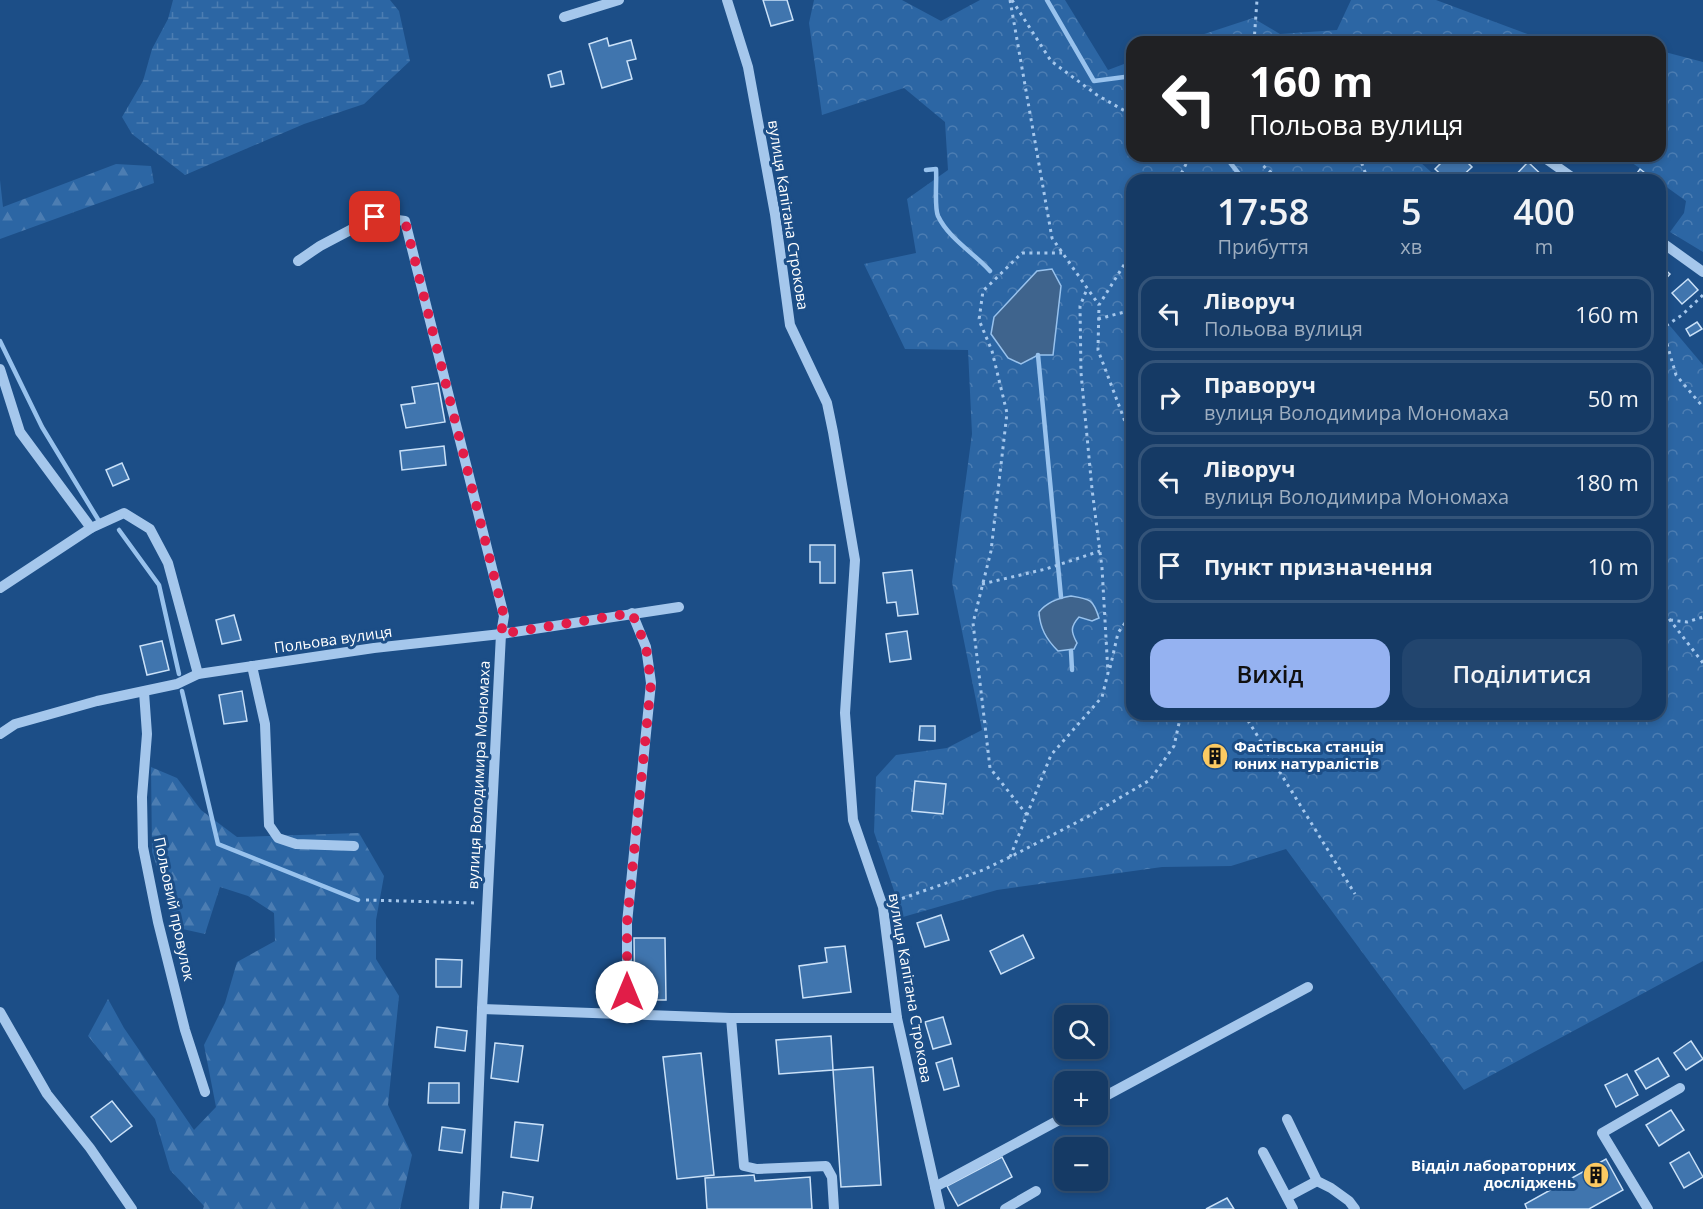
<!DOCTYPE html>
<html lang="uk">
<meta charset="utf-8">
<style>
:root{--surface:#153a65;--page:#22456e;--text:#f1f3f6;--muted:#9dadbf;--line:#345479;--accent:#95b2f1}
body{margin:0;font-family:"Open Sans",sans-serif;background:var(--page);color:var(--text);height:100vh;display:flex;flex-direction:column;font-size:22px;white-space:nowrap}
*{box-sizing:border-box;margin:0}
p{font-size:20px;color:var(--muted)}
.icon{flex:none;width:33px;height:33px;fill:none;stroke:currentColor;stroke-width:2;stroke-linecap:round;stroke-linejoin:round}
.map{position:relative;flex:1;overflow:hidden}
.drawer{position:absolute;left:1126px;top:174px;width:540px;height:546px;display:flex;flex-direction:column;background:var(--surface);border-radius:18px;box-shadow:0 3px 9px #0003,0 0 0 2px var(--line)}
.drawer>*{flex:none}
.hud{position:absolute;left:1126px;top:36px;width:540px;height:126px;border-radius:18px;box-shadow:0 3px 9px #0003,0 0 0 2px var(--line);background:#202124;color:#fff;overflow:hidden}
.controls{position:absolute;left:1054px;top:1005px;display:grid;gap:12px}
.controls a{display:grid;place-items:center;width:54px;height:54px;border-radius:12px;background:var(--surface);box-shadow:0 3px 9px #0003,0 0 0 2px var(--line);font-size:30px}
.pin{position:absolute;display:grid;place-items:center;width:51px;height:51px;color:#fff;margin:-26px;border-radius:12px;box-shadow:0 3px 9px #0006}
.me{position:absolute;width:66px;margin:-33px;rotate:0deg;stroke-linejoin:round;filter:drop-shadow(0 0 4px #0008)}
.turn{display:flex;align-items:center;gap:21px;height:126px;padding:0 24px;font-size:27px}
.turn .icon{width:78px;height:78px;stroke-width:2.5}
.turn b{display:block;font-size:42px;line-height:51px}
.eta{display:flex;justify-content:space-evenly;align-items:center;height:102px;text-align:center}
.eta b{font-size:36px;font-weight:600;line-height:42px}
.cta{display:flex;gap:12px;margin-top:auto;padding:12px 24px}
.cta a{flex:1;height:69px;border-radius:18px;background:var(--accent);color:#111;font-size:24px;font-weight:600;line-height:69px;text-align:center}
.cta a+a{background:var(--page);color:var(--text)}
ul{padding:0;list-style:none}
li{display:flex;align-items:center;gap:18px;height:75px;margin:0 12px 9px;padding:0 12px;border:3px solid var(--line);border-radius:18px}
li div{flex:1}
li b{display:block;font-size:22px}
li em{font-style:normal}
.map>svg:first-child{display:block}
.forest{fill:url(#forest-firs)}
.wetland{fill:url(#wetland-marsh)}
.park{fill:url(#park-crowns)}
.water{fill:#3f648d;stroke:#98c2ed;stroke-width:1.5}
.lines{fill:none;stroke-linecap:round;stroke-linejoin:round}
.stream{stroke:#98c2ed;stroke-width:4.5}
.building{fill:#4075ae;stroke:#cae1f8;stroke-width:1.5}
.path{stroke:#a5c7ec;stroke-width:3;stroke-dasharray:3 4.5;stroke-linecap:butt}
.minor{stroke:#a5c7ec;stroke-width:10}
.route{stroke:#e11d48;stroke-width:10;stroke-dasharray:0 18}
.labels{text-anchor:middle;stroke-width:6;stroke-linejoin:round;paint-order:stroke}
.street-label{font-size:15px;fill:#fff;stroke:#1c4e87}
.poi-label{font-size:15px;font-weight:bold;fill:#fff;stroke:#1c4e87;text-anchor:start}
</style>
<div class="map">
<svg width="1703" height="1209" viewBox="0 0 1703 1209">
<defs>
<pattern id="forest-firs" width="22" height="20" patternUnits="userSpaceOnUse" patternTransform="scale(1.5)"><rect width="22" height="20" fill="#2c66a4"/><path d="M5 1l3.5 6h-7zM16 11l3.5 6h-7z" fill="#4c7db2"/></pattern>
<pattern id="wetland-marsh" width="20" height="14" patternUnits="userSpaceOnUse" patternTransform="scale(1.5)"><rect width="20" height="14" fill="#2c66a4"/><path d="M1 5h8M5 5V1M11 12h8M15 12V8" fill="none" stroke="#4c7db2"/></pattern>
<pattern id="park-crowns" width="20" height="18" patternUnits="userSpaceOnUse" patternTransform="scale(1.5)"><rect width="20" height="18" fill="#2c66a4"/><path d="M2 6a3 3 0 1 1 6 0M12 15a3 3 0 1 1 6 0" fill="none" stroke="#4c7db2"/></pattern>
</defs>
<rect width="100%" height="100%" fill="#1c4e87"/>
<g class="forest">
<polygon points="116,164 151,166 154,183 0,239 0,180 3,207"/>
<polygon points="151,767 177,778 201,810 237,837 359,833 384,876 376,920 376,959 399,996 388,1105 412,1155 400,1209 203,1209 204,1206 170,1170 155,1119 88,1036 108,999 124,1028 194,1130 216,1107 204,1045 225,1003 237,962 275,941 274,913 248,896 220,887 205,934 178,928 152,852"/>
</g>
<polygon class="wetland" points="173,0 390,0 399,11 410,61 364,104 304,124 185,175 132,134 122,117 143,81 152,49 168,19"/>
<g class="park">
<polygon points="814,0 902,0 941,21 980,0 1065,0 1108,70 1132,61 1132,156 1423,156 1420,162 1440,180 1132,180 1132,714 1660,714 1661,319 1671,327 1703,365 1703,961 1464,1090 1286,849 1231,866 1162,867 997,890 903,917 874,832 876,777 896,755 947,748 982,730 952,582 972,434 968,350 905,349 864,264 916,253 907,199 948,170 945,122 904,88 822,115 809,23"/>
<polygon points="1351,0 1436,0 1549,42 1180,42 1253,18 1280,34 1337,30"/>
<polygon points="1661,51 1703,62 1703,252 1670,232 1684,213 1686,201 1661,183 1660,180 1657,180 1622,156 1660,156"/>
</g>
<g class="water">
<polygon points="1052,269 1061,286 1053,355 1038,355 1021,364 1008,358 991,334 994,317 1037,271"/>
<path d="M1071,596C1090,599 1093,599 1099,618L1092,621L1079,617C1070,627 1071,632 1077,643L1074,649L1058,651C1046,639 1040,628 1039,612C1047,602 1058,598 1071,596Z"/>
</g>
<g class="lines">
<g class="stream">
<polyline points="1047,0 1094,81 1132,76"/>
<polyline points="1225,156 1239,174 1241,180"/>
<path d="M926,170L936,169C937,181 934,207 938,216C949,239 974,253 990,271"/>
<polyline points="0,341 42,427 99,521"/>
<polyline points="1038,355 1061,597"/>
<polyline points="119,530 159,585 179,674"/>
<polyline points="1071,651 1072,670"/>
<polyline points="182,691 218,844 358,900"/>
</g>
</g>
<g class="building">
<polygon points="763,0 787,0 793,20 771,26"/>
<polygon points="607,38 609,46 631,40 636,59 627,61 632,79 602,88 589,44"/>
<polygon points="561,71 564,84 551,87 548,75"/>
<polygon points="1448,156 1461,156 1472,167 1458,180 1447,180 1435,169"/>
<polygon points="1528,162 1547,180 1511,180"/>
<polygon points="1640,169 1654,180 1632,180"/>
<polygon points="1660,265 1670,274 1660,285"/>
<polygon points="1688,279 1698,290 1682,304 1672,293"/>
<polygon points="1697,322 1702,329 1690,336 1686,329"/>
<polygon points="438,383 445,422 406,428 401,405 415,403 412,387"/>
<polygon points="444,446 446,465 402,470 400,451"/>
<polygon points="122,463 129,479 113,486 106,470"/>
<polygon points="810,545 835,545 835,583 820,583 820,562 810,562"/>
<polygon points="912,570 918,614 898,616 896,602 887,603 883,573"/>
<polygon points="234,615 241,640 222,644 216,620"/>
<polygon points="907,631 911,659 890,662 886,634"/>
<polygon points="162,641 169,670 147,675 140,646"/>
<polygon points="242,691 247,721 224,724 219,695"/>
<polygon points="920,726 935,726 935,741 919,740"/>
<polygon points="1220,747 1225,758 1211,764 1206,754"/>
<polygon points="915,781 946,784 943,814 912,811"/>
<polygon points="941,915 949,940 925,947 917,923"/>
<polygon points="1023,935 1034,958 1001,974 990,951"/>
<polygon points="634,938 665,938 666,1000 635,1000"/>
<polygon points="845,946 851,992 803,998 799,966 827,962 825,948"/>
<polygon points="436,959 462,960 461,987 436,987"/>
<polygon points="943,1017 951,1044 933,1049 925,1022"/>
<polygon points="437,1027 467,1031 465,1051 435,1047"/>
<polygon points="831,1036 833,1070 779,1074 776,1040"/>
<polygon points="1691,1041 1703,1059 1686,1070 1674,1053"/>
<polygon points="495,1043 523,1046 518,1082 491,1078"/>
<polygon points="701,1053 714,1175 677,1179 663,1057"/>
<polygon points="952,1058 959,1086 944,1090 936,1063"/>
<polygon points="1658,1058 1669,1076 1646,1089 1635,1071"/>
<polygon points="873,1067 881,1185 841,1187 833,1070"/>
<polygon points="1627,1074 1638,1095 1616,1107 1605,1085"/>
<polygon points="429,1083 459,1083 459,1103 428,1103"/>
<polygon points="112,1101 132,1126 111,1142 91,1117"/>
<polygon points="1671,1110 1684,1130 1659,1146 1646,1125"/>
<polygon points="515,1122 543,1125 538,1161 511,1157"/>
<polygon points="442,1127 465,1130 462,1153 439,1150"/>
<polygon points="1689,1152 1703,1177 1684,1188 1670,1163"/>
<polygon points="1002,1157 1012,1177 958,1206 947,1186"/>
<polygon points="1606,1159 1623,1190 1589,1209 1527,1209 1525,1204"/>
<polygon points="754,1175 755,1181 810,1177 812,1209 707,1209 705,1178"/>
<polygon points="503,1192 533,1197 531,1209 501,1209"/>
<polygon points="1227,1198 1234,1209 1206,1209"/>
</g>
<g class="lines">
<g class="path">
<polyline points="1010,0 1052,238 1099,305"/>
<polyline points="1012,0 1051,61 1097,95 1132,115"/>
<polyline points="1254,42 1257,0"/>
<polyline points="1252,156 1274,175 1277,180"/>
<polyline points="1359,156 1368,180"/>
<polyline points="1178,180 1190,156"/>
<polyline points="1132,252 1099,305 1098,350 1132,440"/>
<polyline points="1098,319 1132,310"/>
<polyline points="1660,330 1682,315 1703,295"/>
<polyline points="1660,341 1667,344 1676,375 1703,407"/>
<polyline points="982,584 1046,569 1100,551"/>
<polyline points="1660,607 1703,663"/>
<polyline points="1670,620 1687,622 1703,617"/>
<polyline points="1110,668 1118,633 1132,613"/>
<polyline points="1244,714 1355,894"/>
<polyline points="1027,815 990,768 973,623 991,551 1007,413 992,351 979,320 983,291 1022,253 1062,253"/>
<polyline points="1010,857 1051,755 1102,697 1108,673 1102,568 1092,489 1081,373 1080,306 1087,289"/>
<polyline points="366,900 477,903"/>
<polyline points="895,901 983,870 1010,857 1089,816 1150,780 1174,746 1181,714"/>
</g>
<g class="minor">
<polyline points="727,0 748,67 775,214 790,325 827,403 833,432 855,560 845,713 853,820 883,907 897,1018 940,1209"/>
<polyline points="564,17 619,0"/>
<polyline points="1542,156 1576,180"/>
<polyline points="1660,241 1703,272"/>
<polyline points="298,261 320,246 375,217 405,221 504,616 501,634 482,1009 474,1209"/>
<polyline points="0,369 20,432 91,528 0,588"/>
<polyline points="91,528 124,513 150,529 168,563 198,674"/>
<polyline points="252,666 265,724 269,825 278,838 296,844 354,846"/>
<polyline points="144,692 147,734 142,797 143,847 158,922 185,1030 205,1092"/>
<polyline points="0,734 15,724 97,701 177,684 198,674 374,648 501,634 679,607"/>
<polyline points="482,1009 731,1018 897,1018"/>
<polyline points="0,1012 47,1094 90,1148 132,1209"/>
<polyline points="627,1015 627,923 651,683 646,647 632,613"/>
<polyline points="731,1018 744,1166 757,1169 826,1166 832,1177 834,1209"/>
<polyline points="1098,1100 1308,987"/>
<polyline points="1287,1119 1317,1181 1331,1188 1349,1201 1355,1209"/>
<polyline points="1263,1152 1293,1209"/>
<polyline points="935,1187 1070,1114"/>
<polyline points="1287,1197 1317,1181"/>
<polyline points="1005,1209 1036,1191"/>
<polyline points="1648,1209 1602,1133 1680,1088"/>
</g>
</g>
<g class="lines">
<polyline class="route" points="375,217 405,221 504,616 501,634 632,613 646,647 651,683 627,923 627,992"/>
</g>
<defs>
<symbol id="building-disc" viewBox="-11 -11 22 22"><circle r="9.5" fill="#fcca62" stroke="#1c4e87"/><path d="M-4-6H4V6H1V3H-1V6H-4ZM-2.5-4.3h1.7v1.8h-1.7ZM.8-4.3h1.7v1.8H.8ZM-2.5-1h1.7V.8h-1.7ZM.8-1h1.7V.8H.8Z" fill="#111"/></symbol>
</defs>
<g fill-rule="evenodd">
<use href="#building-disc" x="1200" y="741" width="30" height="30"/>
<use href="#building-disc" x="1581" y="1160" width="30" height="30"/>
</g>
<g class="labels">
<g class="street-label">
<text transform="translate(788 215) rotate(81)" y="5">вулиця Капітана Строкова</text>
<text transform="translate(333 640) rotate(-8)" y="5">Польова вулиця</text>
<text transform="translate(479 775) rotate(-87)" y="5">вулиця Володимира Мономаха</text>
<text transform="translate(174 909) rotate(78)" y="5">Польовий провулок</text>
<text transform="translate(910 988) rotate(80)" y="5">вулиця Капітана Строкова</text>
</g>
<g class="poi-label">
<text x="1234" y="752">Фастівська станція<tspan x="1234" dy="17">юних натуралістів</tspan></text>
<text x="1576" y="1171" text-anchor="end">Відділ лабораторних<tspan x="1576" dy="17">досліджень</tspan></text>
</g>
</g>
</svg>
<div class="controls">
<a><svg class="icon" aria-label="search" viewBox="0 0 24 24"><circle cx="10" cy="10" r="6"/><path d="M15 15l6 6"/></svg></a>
<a>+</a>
<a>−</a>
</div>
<div class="pin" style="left:375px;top:217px;background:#d93025"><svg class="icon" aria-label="arrive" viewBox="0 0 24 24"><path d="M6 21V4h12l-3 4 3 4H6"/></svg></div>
<svg class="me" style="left:627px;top:992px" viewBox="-20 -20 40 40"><circle r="19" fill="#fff"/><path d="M0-13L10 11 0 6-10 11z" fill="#e11d48"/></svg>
<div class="hud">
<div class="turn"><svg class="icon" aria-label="left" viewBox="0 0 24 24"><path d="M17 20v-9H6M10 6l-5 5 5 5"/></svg><div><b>160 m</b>Польова вулиця</div></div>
</div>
<section class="drawer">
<div class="eta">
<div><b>17:58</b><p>Прибуття</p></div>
<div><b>5</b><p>хв</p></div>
<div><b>400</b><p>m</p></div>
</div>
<ul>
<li><svg class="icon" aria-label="left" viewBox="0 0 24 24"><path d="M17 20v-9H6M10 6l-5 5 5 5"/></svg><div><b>Ліворуч</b><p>Польова вулиця</p></div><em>160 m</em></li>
<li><svg class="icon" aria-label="right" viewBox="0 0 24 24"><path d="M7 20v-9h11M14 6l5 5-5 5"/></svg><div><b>Праворуч</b><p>вулиця Володимира Мономаха</p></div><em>50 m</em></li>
<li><svg class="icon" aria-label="left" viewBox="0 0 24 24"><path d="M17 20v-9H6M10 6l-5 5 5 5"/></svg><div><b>Ліворуч</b><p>вулиця Володимира Мономаха</p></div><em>180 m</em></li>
<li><svg class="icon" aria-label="arrive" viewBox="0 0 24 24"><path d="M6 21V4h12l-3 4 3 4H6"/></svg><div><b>Пункт призначення</b></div><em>10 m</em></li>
</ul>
<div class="cta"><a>Вихід</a><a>Поділитися</a></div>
</section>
</div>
